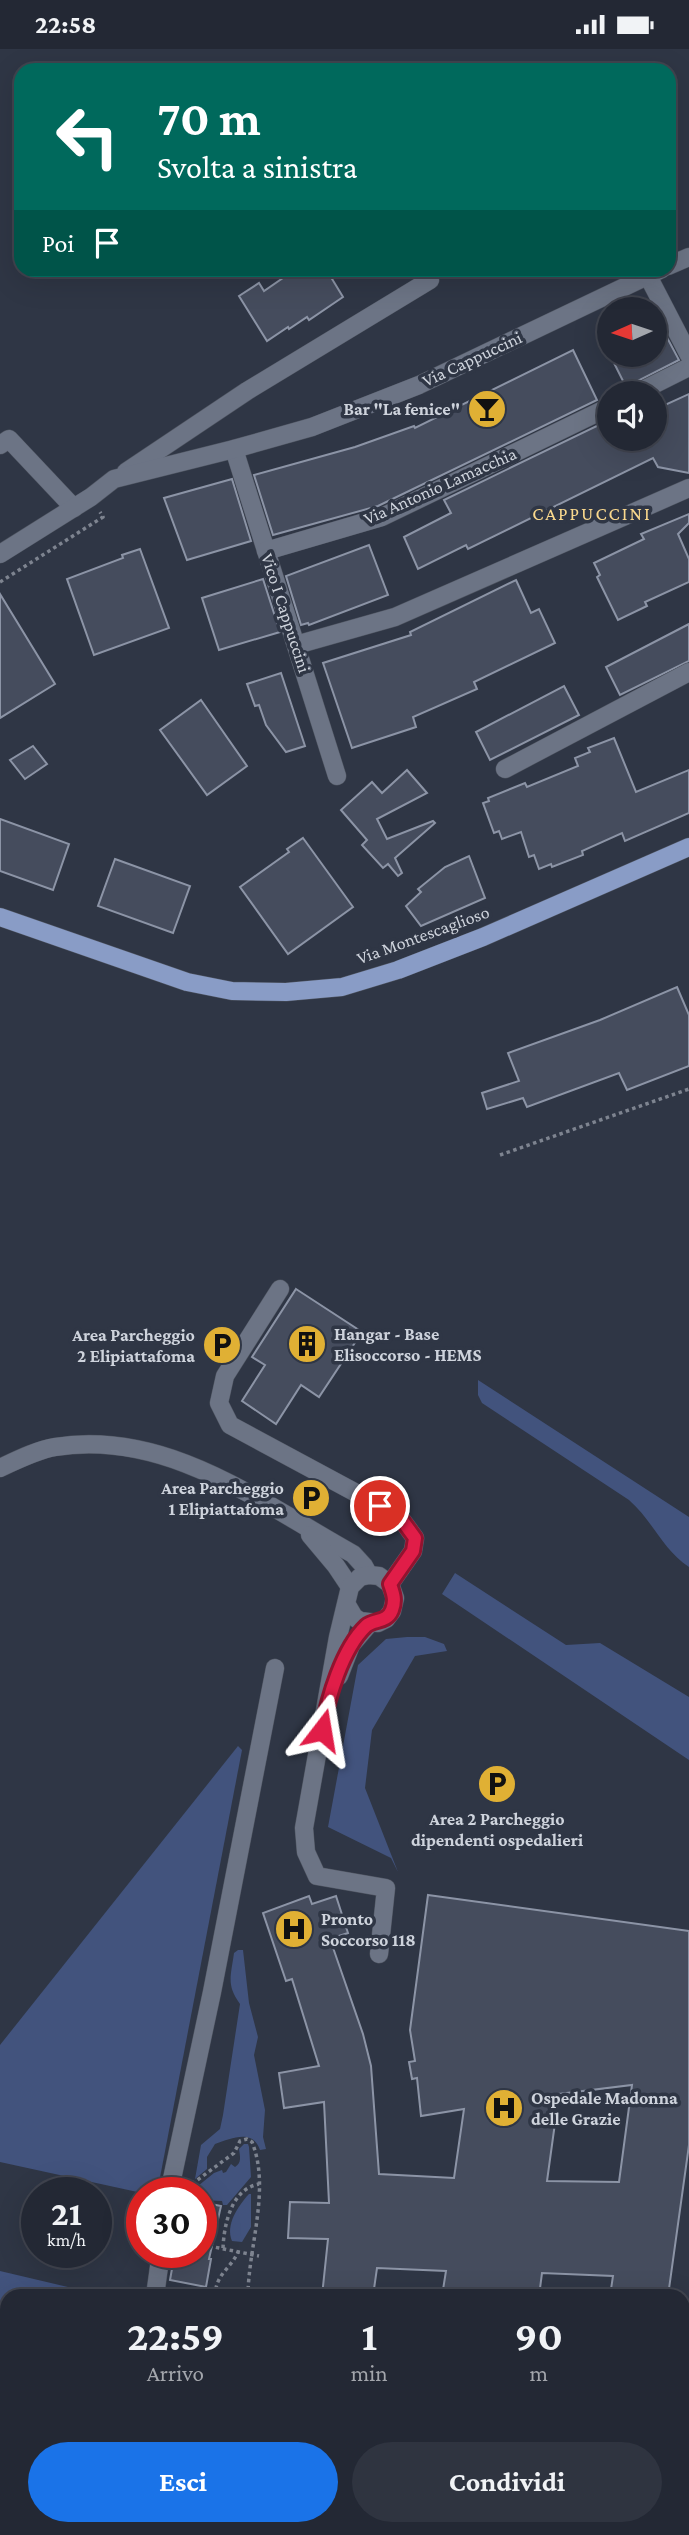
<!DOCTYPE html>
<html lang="it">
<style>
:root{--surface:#232834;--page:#2f3440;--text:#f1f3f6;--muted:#a3a6ac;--line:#40444f;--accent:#1a73e8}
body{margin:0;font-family:"Crimson Pro",serif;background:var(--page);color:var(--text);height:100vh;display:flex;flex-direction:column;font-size:26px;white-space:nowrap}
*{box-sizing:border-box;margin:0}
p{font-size:23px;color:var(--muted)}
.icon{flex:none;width:38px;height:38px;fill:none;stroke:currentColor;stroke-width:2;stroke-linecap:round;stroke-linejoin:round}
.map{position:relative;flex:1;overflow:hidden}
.side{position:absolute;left:0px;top:2240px;width:690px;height:247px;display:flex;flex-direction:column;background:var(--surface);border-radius:21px 21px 0 0;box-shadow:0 7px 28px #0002,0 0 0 2px var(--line)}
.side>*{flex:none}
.top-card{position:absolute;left:14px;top:14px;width:662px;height:214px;border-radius:21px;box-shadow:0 7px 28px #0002,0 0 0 2px var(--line);background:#00695c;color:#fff;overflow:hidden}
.needle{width:46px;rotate:267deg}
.buttons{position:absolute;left:597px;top:248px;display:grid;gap:14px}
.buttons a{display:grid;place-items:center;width:70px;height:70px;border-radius:50%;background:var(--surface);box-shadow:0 7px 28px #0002,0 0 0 2px var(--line);font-size:35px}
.speed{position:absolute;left:21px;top:2128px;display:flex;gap:14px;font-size:35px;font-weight:700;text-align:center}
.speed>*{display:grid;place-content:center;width:91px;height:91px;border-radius:50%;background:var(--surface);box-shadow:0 7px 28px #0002,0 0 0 2px var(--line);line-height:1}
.speed small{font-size:18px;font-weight:400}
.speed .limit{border:10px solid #d22;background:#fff;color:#111}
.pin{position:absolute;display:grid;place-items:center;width:60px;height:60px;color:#fff;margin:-30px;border:4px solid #fff;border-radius:50%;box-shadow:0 2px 7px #0007}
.me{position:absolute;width:77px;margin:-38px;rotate:14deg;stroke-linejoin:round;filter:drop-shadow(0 0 5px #0008)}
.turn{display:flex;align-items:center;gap:24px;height:147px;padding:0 28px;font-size:32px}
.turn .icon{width:91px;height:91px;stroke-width:2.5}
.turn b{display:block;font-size:49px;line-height:60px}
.then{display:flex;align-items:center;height:66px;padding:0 28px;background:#0003;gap:14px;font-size:26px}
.eta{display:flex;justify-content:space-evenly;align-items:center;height:119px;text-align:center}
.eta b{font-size:42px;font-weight:700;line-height:49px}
.action{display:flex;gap:14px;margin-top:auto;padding:14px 28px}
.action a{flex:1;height:80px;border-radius:42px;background:var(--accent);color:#fff;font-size:28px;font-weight:700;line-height:80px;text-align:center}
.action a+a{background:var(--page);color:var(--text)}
.status{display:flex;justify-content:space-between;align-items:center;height:49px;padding:0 35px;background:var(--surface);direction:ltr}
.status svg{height:19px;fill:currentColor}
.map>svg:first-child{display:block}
.green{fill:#42537d}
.building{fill:#454c5d;stroke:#8c94a6;stroke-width:2;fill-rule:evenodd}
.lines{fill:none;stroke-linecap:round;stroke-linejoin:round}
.minor-casing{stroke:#4e5460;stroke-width:19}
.major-casing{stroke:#4e5460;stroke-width:19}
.path{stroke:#7e8490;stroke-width:3.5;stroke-dasharray:3.5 3.5;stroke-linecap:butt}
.minor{stroke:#6c7485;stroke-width:18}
.major{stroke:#899cc6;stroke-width:18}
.route-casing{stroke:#92132f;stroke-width:18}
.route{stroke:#e11d48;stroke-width:12}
.labels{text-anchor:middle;stroke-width:7;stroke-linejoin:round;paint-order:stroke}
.street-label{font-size:18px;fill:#ced3dc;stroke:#2f3645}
.poi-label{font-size:18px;font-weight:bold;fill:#ced3dc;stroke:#2f3645;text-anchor:end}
.neighbourhood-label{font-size:19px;letter-spacing:2px;fill:#f9d88d;stroke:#2f3645}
</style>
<div class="status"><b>22:58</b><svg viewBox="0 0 49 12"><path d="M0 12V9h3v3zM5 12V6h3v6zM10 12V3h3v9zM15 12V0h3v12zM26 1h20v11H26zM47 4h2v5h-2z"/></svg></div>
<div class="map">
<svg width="689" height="2486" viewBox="0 0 689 2486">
<rect width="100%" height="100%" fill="#2f3645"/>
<g class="green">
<path d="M478,1331L689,1468V1518C662,1500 653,1472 629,1451L482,1354L478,1346Z"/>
<polygon points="455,1524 566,1596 600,1594 689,1648 689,1711 442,1545"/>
<polygon points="407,1588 425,1588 444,1595 447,1602 415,1607 372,1681 365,1739 398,1823 391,1809 328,1778 358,1616 386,1590"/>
<polygon points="238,1697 242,1701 157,2144 142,2144 0,2113 0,1996"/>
<path d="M238,1901H243L249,1954L258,1988L254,2006L265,2061L263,2088L266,2100L260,2101C253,2080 232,2089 215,2095L207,2108V2120L195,2130L201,2096L220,2080L223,2066L240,1955C226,1936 231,1927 234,1904Z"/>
<path d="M244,2095H248L249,2098L251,2128L227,2156H223L222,2152L201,2151V2144H193V2141L214,2124L222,2121L223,2124L226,2123L231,2115L235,2118C242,2114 240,2107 239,2100Z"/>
<path d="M249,2145H251V2178L242,2193L232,2192C225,2176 238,2157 249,2145Z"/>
<polygon points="0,2222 106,2247 7,2247 7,2479 0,2469"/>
</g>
<g class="building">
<polygon points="296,220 326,220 343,248 309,271 307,268 289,280 288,278 267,292 239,247 259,234 264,242"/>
<polygon points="654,264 679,311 626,338 610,306 654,306"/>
<polygon points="573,301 597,351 378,457 273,486 254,426 355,398 414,377 415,379"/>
<polygon points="689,345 689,424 658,418 653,409 468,500 466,496 418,520 404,488 451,464 444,451 607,372 609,390 654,390 654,361"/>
<polygon points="232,430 251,492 187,511 164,449"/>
<polygon points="689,465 689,474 678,485 689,510 689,533 645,553 647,557 618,571 597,528 600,526 594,514 644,490 641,485"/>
<polygon points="369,496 388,546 309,576 308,574 301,576 286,527"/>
<polygon points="140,500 169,579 94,606 67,530 123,509 122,506"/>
<polygon points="263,530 280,583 219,601 202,549"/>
<polygon points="516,531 531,564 539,560 555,594 474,633 477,640 413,668 416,678 352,699 323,614 411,586 410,583"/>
<polygon points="0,545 55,635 0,669"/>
<polygon points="689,575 689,612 620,646 606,618"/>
<polygon points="281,624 305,697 286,703 266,676 259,656 255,657 247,635"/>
<polygon points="564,637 579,666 490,711 476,683"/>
<polygon points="201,651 247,717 207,746 160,681"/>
<polygon points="614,689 636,743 689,721 689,764 625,792 622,784 582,802 583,806 552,818 551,815 539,820 534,806 529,808 521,783 502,790 499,782 494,784 483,754 489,752 488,749 525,734 527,738 578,717 575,709 590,703 588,699"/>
<polygon points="33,697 47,715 25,730 10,711"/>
<polygon points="407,721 427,744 377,770 387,790 433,772 435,774 395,809 402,824 398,827 388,815 383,819 362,796 367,791 341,761 372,733 382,744"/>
<polygon points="0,770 69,795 53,841 0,822"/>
<polygon points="303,789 353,858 288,905 240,838 289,803 287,800"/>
<polygon points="469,807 485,849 421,877 406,857 421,843 418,840 445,818"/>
<polygon points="115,810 190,837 173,884 98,857"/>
<polygon points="677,938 689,966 689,1017 627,1041 619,1024 527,1058 523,1049 487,1060 482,1044 519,1032 508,1004 600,971"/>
<polygon points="296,1240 362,1283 319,1348 301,1336 276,1375 242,1352 265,1316 252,1308"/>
<path d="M428,1846L689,1882V2096L668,2247H610L613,2227L542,2224L539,2247H442L446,2222L377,2219L373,2247H322L328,2190L288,2189L290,2153L329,2154L324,2053L284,2059L279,2024L319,2017L292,1930L286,1932L263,1864L309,1847L312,1855L336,1847L348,1884L330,1890L363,1985L371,2017L379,2125L454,2129L464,2060L421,2067L417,2029L412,2030L409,2013L415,2012L410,1981ZM632,2036L619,2133L547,2132L559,2045Z"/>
<polygon points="201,2153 221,2157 209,2210 211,2210 206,2238 170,2231 175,2203 201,2208"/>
</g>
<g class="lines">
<defs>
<g id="minor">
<polyline points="668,217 689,208"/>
<polyline points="648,227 689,306"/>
<polyline points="635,345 689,318"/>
<polyline points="0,396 9,390 74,459"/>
<polyline points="234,400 337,727"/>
<polyline points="126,423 247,342 430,231"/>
<polyline points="266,502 382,468 609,358"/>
<polyline points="0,505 91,448 114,430 234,400 312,378 419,336 662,220"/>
<polyline points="296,596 395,568 689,439"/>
<polyline points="505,720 689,623"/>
<polyline points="280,1240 225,1327 219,1354 230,1376 399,1467 415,1489 413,1502 390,1535"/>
<path d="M0,1419C17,1411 37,1401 55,1398C167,1380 261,1454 353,1505L364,1517L369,1526"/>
<polyline points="310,1486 336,1517 350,1538"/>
<polyline points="347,1556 354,1568 360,1572 378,1574 386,1570 392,1562 395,1549 390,1535 379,1527 369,1526 360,1528 350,1538 338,1588 304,1779 306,1803 317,1827 386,1839 379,1905"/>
<polyline points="339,1627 351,1596 369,1575"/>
<polyline points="169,2144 212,1943 275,1619"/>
<polyline points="155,2247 161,2203"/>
<polyline points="121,2486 122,2480"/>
</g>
<polyline id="major" points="0,868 187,933 232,942 286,943 342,938 398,921 483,888 689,798"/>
</defs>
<use href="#minor" class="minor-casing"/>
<use href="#major" class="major-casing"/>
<g class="path">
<polyline points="0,533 103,468 100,463"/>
<polyline points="500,1106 689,1040"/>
<path d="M192,2135L234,2104L240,2092L247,2090L252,2093C271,2140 248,2199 248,2247"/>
<polyline points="209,2197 259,2207"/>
<path d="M223,2199C224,2176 231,2140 259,2135"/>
<path d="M215,2247C216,2224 230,2221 238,2203"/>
</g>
<use href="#minor" class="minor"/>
<use href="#major" class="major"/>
</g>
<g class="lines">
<defs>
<path id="route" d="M322,1681C328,1649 342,1600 366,1577C374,1570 387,1574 392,1561C396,1551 393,1544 390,1535L413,1502L415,1489L399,1467L380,1457"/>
</defs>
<use href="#route" class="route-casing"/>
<use href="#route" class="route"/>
</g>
<defs>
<symbol id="bar-disc" viewBox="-11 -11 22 22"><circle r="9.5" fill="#e0b034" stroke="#2f3645"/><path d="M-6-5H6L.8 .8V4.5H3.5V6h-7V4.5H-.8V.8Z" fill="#111"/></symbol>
<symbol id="building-disc" viewBox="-11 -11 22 22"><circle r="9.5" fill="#e0b034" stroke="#2f3645"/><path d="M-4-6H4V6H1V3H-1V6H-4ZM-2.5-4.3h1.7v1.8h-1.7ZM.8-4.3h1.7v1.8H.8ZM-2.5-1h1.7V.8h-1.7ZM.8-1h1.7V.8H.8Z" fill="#111"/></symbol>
<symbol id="parking-disc" viewBox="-11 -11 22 22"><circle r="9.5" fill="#e0b034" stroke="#2f3645"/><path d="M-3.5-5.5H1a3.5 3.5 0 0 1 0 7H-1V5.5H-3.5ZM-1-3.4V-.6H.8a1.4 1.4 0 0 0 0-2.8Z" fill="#111"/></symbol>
<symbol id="hospital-disc" viewBox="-11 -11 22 22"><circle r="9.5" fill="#e0b034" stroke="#2f3645"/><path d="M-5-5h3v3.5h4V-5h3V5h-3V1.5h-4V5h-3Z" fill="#111"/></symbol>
</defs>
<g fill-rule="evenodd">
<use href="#bar-disc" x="465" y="338" width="44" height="44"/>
<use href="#building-disc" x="285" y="1273" width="44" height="44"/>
<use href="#parking-disc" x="200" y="1274" width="44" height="44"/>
<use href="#parking-disc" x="289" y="1427" width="44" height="44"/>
<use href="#parking-disc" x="475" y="1713" width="44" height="44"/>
<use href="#hospital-disc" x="272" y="1858" width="44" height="44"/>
<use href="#hospital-disc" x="482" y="2037" width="44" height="44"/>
</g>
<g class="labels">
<g class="street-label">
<text transform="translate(472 310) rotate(-25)" y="6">Via Cappuccini</text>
<text transform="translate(440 437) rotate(-24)" y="6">Via Antonio Lamacchia</text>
<text transform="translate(286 564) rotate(72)" y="6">Vico I Cappuccini</text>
<text transform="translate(423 886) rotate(-20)" y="6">Via Montescaglioso</text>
</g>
<g class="poi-label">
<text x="460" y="366">Bar "La fenice"</text>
<text x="334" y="1291" text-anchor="start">Hangar - Base<tspan x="334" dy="21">Elisoccorso - HEMS</tspan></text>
<text x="195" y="1292">Area Parcheggio<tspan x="195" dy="21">2 Elipiattafoma</tspan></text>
<text x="284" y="1445">Area Parcheggio<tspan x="284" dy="21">1 Elipiattafoma</tspan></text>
<text x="497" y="1776" text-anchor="middle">Area 2 Parcheggio<tspan x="497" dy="21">dipendenti ospedalieri</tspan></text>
<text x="321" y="1876" text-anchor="start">Pronto<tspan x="321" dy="21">Soccorso 118</tspan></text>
<text x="531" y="2055" text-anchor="start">Ospedale Madonna<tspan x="531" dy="21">delle Grazie</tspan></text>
</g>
<g class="neighbourhood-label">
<text x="592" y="471">CAPPUCCINI</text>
</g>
</g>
</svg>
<div class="buttons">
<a><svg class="needle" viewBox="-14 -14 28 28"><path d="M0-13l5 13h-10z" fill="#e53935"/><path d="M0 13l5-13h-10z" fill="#a3a6ac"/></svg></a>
<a><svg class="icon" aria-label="sound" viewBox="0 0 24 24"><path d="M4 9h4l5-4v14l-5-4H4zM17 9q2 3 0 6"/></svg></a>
</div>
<div class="speed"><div>21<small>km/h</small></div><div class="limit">30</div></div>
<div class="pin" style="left:380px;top:1457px;background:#d93025"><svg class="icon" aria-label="arrive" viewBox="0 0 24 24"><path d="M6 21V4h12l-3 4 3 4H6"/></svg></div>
<svg class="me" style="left:322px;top:1681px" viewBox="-20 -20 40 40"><path d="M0-17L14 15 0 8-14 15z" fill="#e11d48" stroke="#fff" stroke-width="4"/></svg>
<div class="top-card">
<div class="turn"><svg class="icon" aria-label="left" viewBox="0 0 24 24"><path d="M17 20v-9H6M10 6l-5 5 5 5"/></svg><div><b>70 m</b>Svolta a sinistra</div></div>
<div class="then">Poi<svg class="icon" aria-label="arrive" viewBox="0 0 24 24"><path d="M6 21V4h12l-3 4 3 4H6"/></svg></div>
</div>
<section class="side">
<div class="eta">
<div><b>22:59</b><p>Arrivo</p></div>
<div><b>1</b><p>min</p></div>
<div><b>90</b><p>m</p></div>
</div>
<div class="action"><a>Esci</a><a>Condividi</a></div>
</section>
</div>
